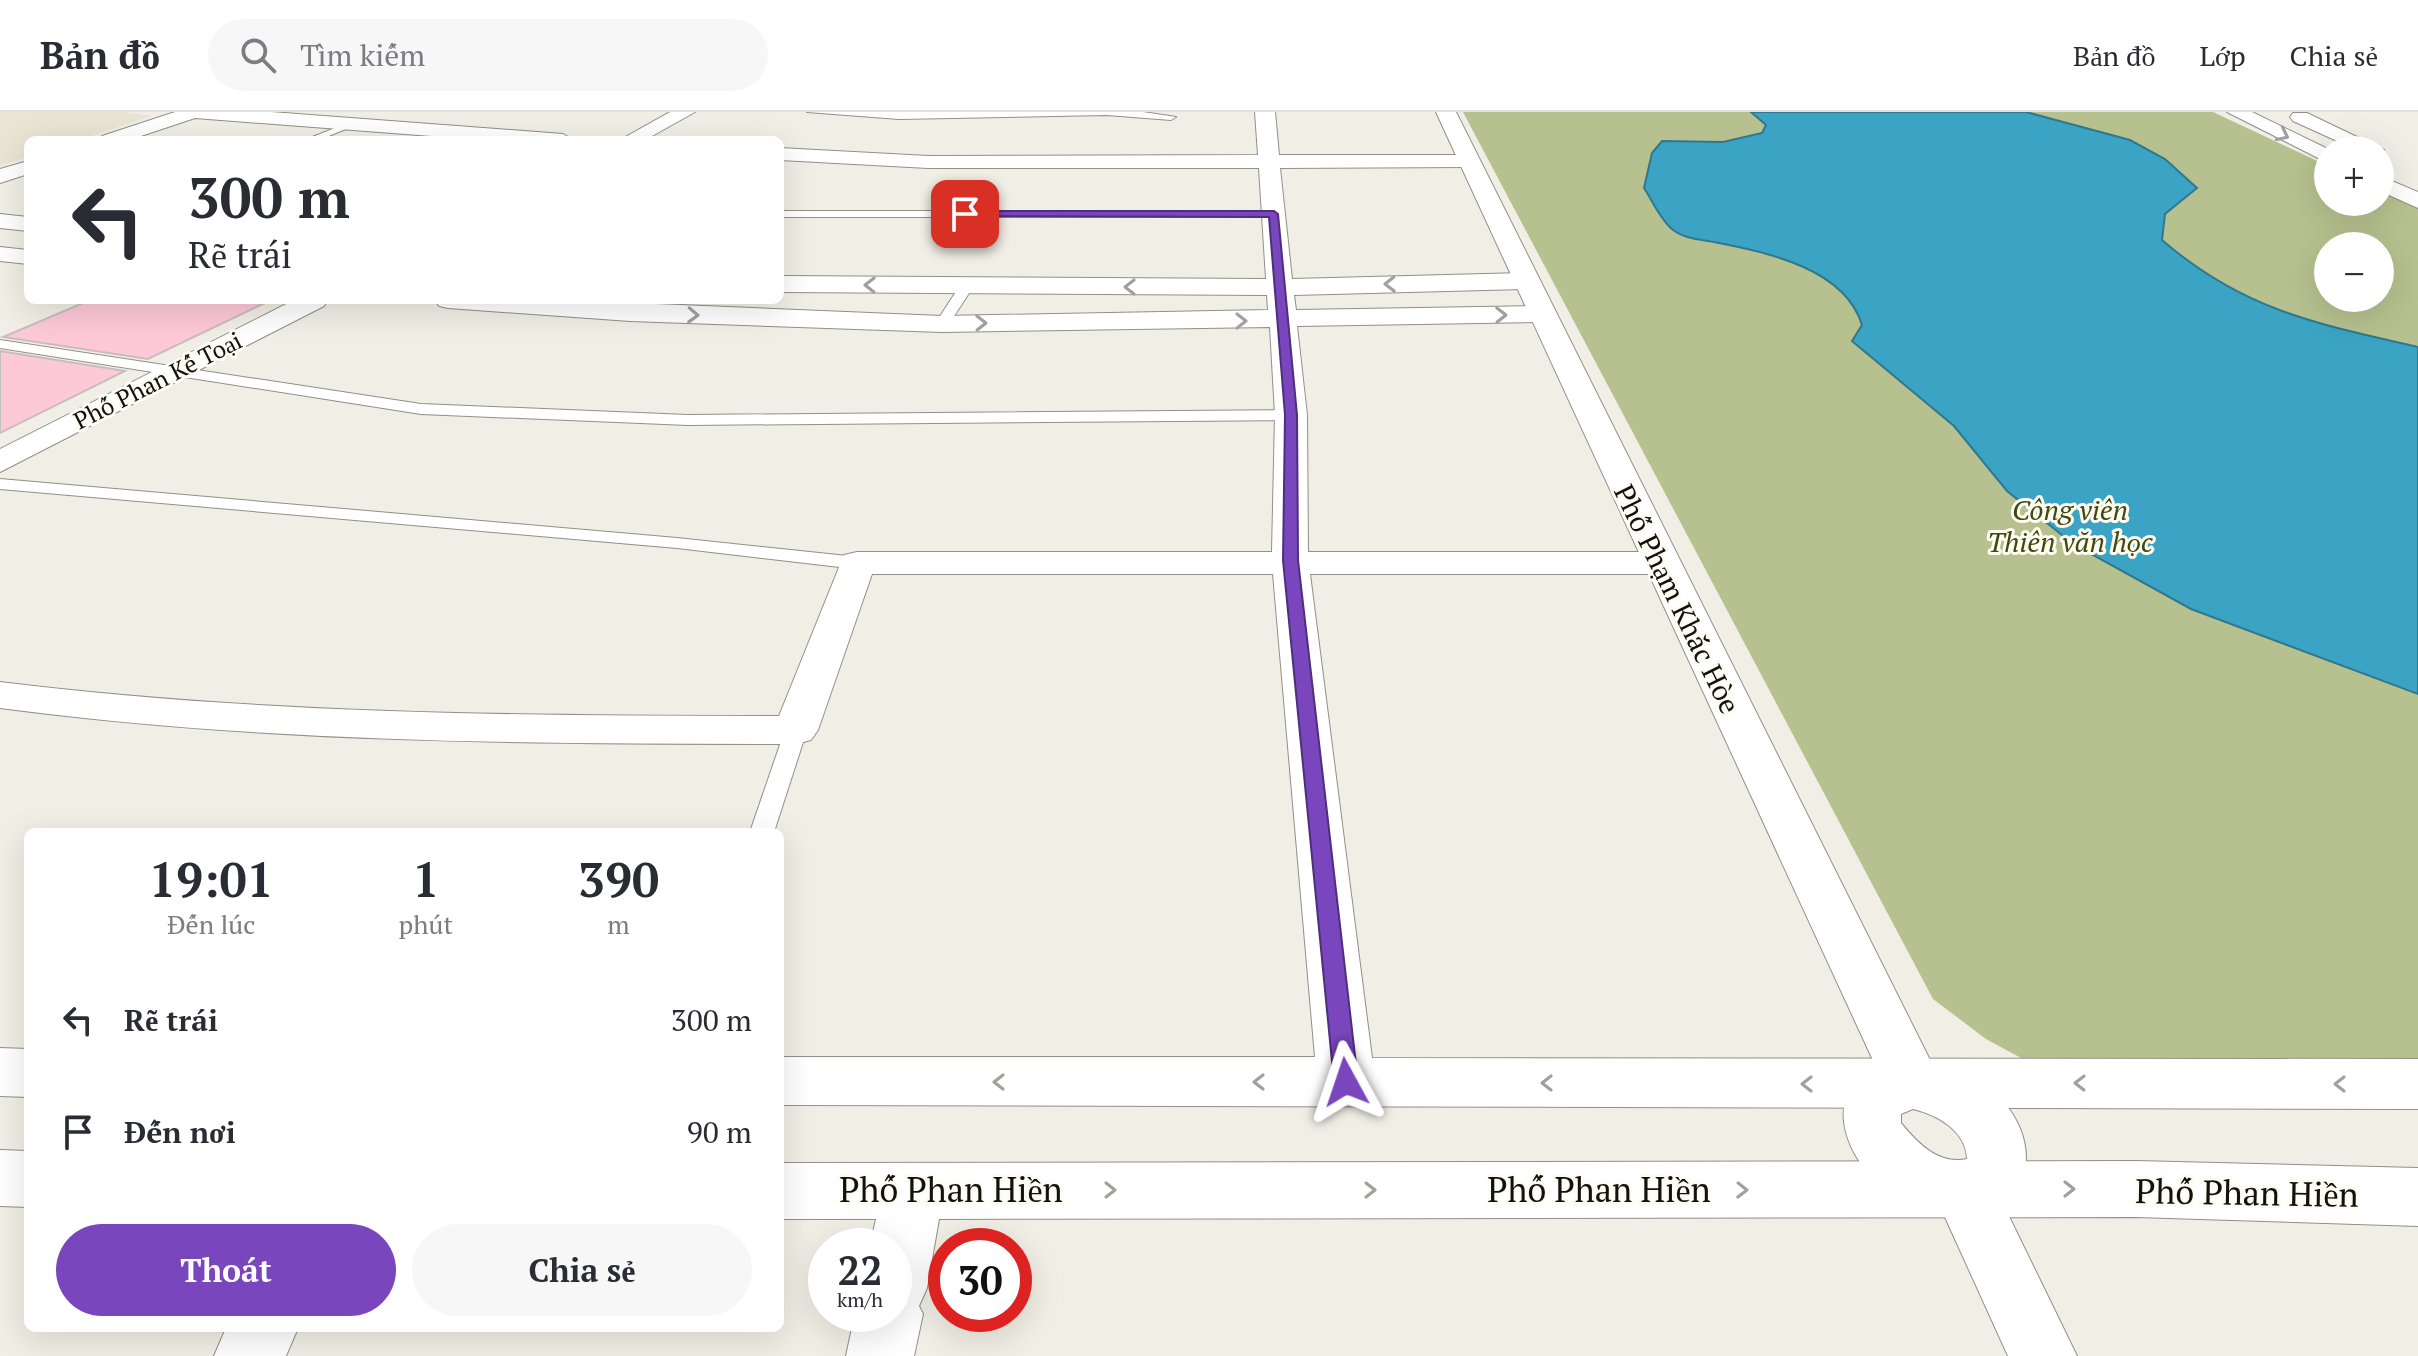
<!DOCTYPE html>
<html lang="vi">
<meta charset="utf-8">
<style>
:root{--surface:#fff;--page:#f7f7f7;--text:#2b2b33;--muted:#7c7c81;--line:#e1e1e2;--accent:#7a46be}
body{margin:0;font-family:"PT Serif",serif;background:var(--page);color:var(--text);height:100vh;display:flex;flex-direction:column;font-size:30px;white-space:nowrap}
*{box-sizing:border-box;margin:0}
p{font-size:26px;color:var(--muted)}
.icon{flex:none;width:44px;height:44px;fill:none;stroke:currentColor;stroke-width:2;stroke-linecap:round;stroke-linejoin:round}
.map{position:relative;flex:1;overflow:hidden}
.drawer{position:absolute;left:24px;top:716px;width:760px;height:504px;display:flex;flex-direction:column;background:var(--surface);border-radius:12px;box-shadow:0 8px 32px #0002}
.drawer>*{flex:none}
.guide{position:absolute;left:24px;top:24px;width:760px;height:168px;border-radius:12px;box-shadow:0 8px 32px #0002;background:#fff;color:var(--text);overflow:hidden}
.controls{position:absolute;left:2314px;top:24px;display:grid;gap:16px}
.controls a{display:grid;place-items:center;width:80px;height:80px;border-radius:50%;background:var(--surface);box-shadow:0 8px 32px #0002;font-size:40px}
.speed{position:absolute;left:808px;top:1116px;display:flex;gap:16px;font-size:40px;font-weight:700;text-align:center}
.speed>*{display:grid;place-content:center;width:104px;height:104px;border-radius:50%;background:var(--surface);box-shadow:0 8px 32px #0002;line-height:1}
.speed small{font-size:20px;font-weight:400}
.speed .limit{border:12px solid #d22;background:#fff;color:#111}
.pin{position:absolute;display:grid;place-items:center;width:68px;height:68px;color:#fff;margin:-34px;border-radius:16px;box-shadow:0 4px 12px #0006}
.me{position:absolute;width:88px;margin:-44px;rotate:355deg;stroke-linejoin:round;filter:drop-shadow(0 0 6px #0008)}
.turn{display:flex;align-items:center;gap:28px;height:168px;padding:0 32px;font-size:36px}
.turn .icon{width:104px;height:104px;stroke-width:2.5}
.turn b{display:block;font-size:56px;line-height:68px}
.eta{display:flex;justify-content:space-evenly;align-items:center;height:136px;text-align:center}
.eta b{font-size:48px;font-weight:700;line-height:56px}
.primary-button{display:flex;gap:16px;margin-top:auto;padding:16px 32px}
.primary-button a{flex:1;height:92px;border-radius:48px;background:var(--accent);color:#fff;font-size:32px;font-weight:700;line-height:92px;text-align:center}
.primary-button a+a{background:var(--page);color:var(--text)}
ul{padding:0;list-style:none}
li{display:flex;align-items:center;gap:24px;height:112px;padding:0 32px}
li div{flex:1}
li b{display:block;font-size:30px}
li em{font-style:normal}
header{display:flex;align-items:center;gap:48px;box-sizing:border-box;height:112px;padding:0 40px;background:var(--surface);border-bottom:2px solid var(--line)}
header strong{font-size:38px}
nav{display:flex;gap:44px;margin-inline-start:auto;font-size:28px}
.search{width:560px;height:72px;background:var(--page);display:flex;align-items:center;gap:20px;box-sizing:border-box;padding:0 28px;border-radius:44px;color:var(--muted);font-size:30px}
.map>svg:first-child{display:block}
.built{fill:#e9e4d4}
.green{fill:#b6c18f;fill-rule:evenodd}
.water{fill:#3ba4c4;stroke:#2f788d;stroke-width:2}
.building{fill:#fdc8d8;stroke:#c7bdbf;stroke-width:2}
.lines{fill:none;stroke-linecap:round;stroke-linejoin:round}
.service-casing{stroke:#918f87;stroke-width:2}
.minor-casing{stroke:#918f87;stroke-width:2}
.tertiary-casing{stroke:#918f87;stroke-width:2}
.secondary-casing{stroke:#918f87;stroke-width:2}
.service{fill:#fff;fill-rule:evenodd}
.minor{fill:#fff;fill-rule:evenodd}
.tertiary{fill:#fff;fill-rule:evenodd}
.secondary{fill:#fff;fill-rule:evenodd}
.oneway{stroke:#a0a09f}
.route{fill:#7a46be;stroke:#4f2e7c;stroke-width:2}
.labels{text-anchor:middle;stroke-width:6;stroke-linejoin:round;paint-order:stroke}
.far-street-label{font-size:24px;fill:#12110e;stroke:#fefbf2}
.park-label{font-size:28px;font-style:italic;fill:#40490d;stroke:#fefbf2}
.street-label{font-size:28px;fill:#12110e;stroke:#fefbf2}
.near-street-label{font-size:34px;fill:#12110e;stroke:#fefbf2}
</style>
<header>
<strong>Bản đồ</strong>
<div class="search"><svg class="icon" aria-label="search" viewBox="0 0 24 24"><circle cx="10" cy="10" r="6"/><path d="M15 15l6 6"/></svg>Tìm kiếm</div>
<nav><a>Bản đồ</a><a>Lớp</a><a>Chia sẻ</a></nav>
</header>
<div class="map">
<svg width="2418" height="1244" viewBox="0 0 2418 1244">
<rect width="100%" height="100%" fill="#f1eee5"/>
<polygon class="built" points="0,0 127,0 151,4 79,28 28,28 28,45 0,54"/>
<path class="green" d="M1463,0H2213L2328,54V90H2380V78L2418,96V966L2067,971L1986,927L1933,887ZM2328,134H2380V186H2328Z"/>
<path class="water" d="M1751,0H2026L2130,28L2165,47L2197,76L2165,102L2162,128C2243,198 2317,212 2418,235V582L2191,497L2073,432L2007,379L1954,314L1852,229L1862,213C1845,157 1769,141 1719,131C1702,127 1685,128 1672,117C1660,107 1652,88 1644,76L1652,41L1662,29L1723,30L1762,21L1766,13Z"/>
<g class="building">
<polygon points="90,188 271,188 148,247 3,225"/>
<polygon points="0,239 125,259 0,321"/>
</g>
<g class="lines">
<defs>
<g id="service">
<polygon points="807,0 1143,0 1176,5 1171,8 1107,3 899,7"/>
<polygon points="350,10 358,12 319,28 305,28"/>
<polygon points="780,99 1274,99 1280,102 1274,105 780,105"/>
<polygon points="961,172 973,175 947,215 937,215 935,212"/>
<polygon points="0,228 421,292 688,303 1291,298 1299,303 1291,308 688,313 421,302 0,236"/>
<polygon points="0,367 677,426 857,445 866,451 857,457 677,436 0,377"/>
<polygon points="796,611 807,618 774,720 750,720 785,618"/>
</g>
<g id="minor">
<polygon points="175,0 271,0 563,22 573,28 484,28 195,6 129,28 99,28 102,24"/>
<path d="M1255,0H1275L1279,43H1469L1480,49L1469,55L1280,56L1292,167L1524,161L1537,169L1524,177L1294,183L1296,198L1540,194L1550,196L1554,202L1550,208L1540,210L1297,214L1307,303L1308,440H1660L1673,443L1679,451L1673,459L1660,462H1310L1372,946L2418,947V997L780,993V945H1315L1273,462H872L818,618L811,628L796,632C529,632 265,631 0,596V570C259,602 519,604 779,604L844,443L857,440H1272L1275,303L1270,215L942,220L630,209L448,196L439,194L435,188H561L942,204L1268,198L1267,183L780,180V164L1266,167L1259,56H928L780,48V36L928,44L1258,43Z"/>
<polygon points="28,49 28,62 0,71 0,57"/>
<polygon points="0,102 28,105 28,119 0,116"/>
<polygon points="0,135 28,138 28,152 0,149"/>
<polygon points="0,936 28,937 28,985 0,984"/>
<polygon points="0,1038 28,1039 28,1095 0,1094"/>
<polygon points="2136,1049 2418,1056 2418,1114 2136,1105 939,1107 927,1176 919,1194 923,1202 914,1244 846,1244 855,1202 894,1202 894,1134 870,1134 876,1107 780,1107 780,1051"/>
<polygon points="226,1216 298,1216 286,1244 214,1244"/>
</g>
<g id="tertiary">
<polygon points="670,0 695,0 645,28 620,28"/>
<path d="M1436,0H1456L1932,952C1952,959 1972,965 1989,977C2026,1003 2043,1062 2003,1092L2077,1244H2008L1944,1103C1920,1097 1895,1087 1877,1070C1843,1040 1823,977 1877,957ZM1913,997C1938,1003 1966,1019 1967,1047C1939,1053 1918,1032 1901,1011V1002Z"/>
<polygon points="294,188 328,188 324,194 0,360 0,337"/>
</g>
<g id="secondary">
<polygon points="2227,0 2252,0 2330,38 2328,51"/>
<polygon points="2293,1 2307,1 2384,38 2380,43 2380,38 2357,38 2293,9 2290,5"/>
<polygon points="2380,64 2418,80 2418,96 2380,79"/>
</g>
</defs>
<use href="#service" class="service-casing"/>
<use href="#minor" class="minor-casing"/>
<use href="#tertiary" class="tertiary-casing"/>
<use href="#secondary" class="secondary-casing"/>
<use href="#service" class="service"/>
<use href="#minor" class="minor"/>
<use href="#tertiary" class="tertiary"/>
<use href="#secondary" class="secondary"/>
</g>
<defs><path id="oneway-chevron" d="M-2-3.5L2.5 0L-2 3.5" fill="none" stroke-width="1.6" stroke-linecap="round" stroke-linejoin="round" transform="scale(2)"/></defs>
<g class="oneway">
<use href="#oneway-chevron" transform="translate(2283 23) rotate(26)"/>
<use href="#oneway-chevron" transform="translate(1390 172) rotate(179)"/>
<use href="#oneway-chevron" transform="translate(870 173) rotate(-179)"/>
<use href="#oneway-chevron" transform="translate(1130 175) rotate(180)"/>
<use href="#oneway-chevron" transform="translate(693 203) rotate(2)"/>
<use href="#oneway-chevron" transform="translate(1501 203) rotate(-1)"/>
<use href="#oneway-chevron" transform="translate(1241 209)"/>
<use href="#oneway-chevron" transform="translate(981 211) rotate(-1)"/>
<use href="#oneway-chevron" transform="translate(999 970) rotate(-180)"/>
<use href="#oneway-chevron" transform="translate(1259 970) rotate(-180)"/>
<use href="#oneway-chevron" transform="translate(1547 971) rotate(-180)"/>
<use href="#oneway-chevron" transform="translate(2080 971) rotate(-179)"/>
<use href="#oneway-chevron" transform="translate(1807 972) rotate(-180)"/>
<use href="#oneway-chevron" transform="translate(2340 972) rotate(-180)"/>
<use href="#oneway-chevron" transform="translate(2069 1077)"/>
<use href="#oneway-chevron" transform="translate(1110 1078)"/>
<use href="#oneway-chevron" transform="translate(1370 1078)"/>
<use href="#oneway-chevron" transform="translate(1742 1078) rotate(1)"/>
</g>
<polygon class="route" points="965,99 1274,99 1278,102 1297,303 1298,448 1358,970 1354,977 1346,980 1337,977 1334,970 1283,448 1285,303 1269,105 962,104"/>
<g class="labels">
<g class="far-street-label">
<text transform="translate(158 269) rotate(-27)" y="8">Phố Phan Kế Toại</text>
</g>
<g class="park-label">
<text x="2070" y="408">Công viên<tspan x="2070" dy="32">Thiên văn học</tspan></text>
</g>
<g class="street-label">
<text transform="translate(1677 487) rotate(64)" y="10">Phố Phạm Khắc Hòe</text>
</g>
<g class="near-street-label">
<text x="951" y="1090">Phố Phan Hiền</text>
<text x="1599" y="1090">Phố Phan Hiền</text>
<text transform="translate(2247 1081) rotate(1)" y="12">Phố Phan Hiền</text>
</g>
</g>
</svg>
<div class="controls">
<a>+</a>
<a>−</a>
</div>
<div class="speed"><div>22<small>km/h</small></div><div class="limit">30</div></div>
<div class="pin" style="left:965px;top:102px;background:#d93025"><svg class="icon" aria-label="arrive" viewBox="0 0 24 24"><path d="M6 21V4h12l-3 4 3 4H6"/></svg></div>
<svg class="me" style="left:1346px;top:970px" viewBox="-20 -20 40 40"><path d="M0-17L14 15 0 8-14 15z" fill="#7a46be" stroke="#fff" stroke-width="4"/></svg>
<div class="guide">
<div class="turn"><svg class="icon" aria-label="left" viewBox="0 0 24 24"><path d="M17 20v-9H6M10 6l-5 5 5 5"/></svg><div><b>300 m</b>Rẽ trái</div></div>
</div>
<section class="drawer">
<div class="eta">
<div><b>19:01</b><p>Đến lúc</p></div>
<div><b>1</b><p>phút</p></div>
<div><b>390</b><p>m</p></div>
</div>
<ul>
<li><svg class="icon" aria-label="left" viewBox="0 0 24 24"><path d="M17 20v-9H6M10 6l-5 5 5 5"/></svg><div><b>Rẽ trái</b></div><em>300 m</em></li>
<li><svg class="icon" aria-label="arrive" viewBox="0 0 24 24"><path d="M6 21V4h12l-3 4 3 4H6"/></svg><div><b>Đến nơi</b></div><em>90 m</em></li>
</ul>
<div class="primary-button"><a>Thoát</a><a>Chia sẻ</a></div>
</section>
</div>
